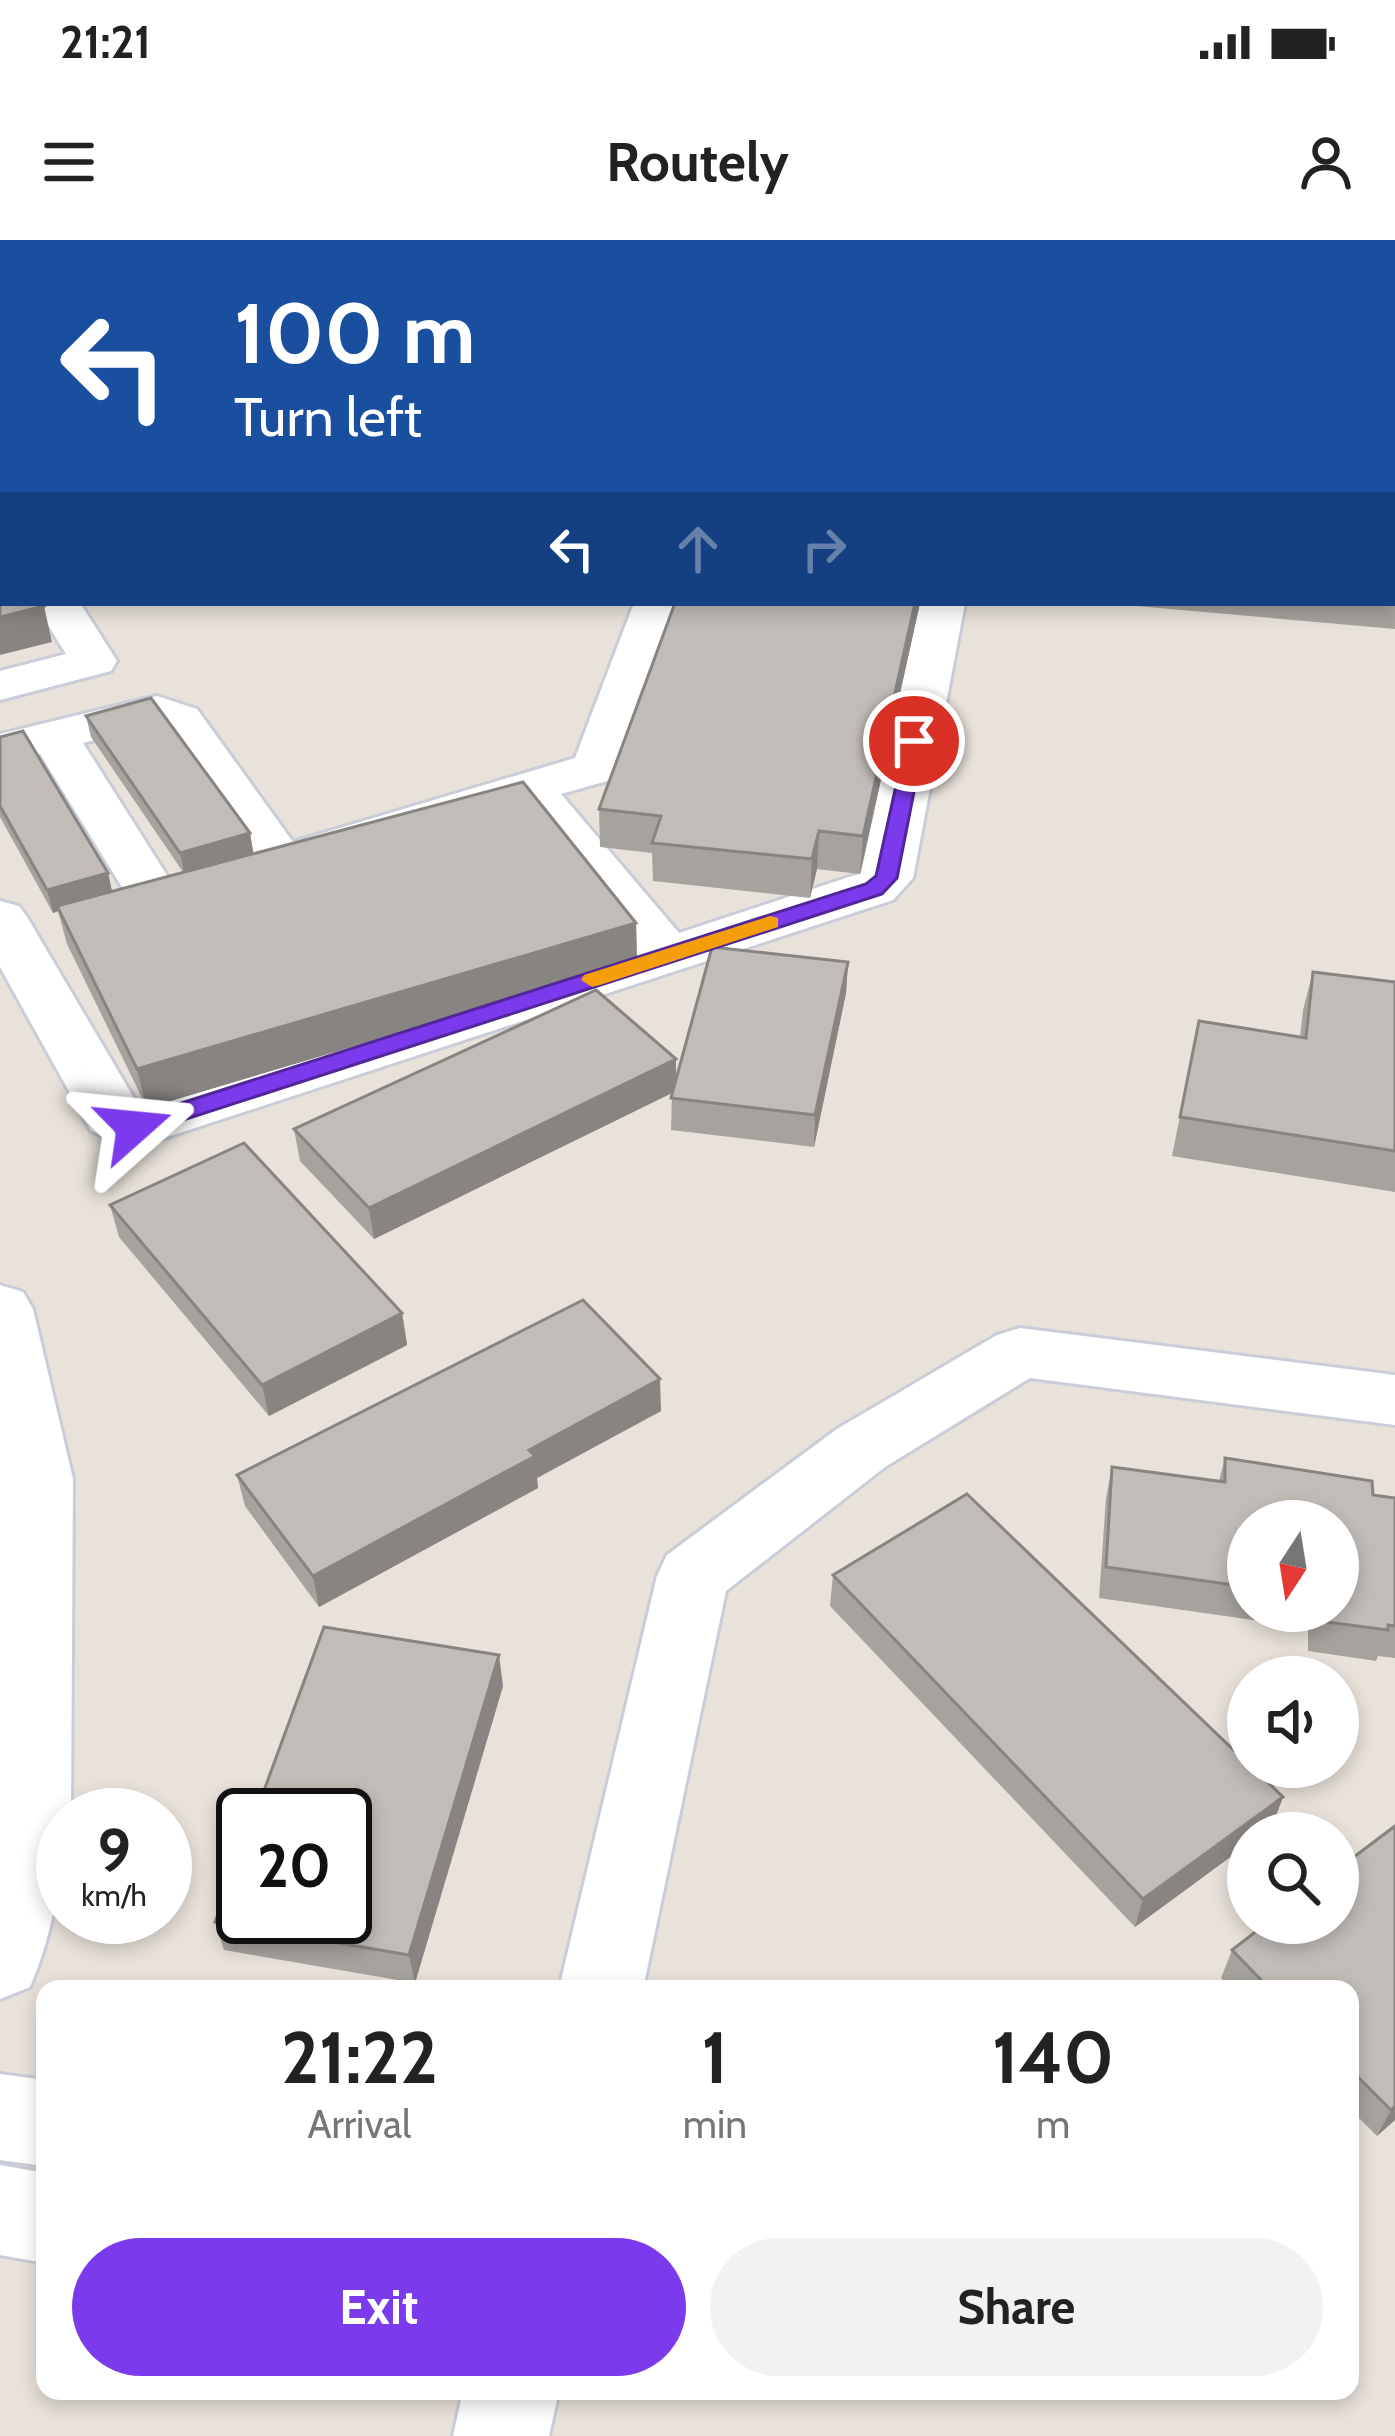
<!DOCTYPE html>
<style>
:root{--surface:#fff;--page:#f2f2f2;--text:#222;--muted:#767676;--accent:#7c3aed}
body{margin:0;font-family:Cabin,sans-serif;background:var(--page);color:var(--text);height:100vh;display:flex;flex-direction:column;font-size:45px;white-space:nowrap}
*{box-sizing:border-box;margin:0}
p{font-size:39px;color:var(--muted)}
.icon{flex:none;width:66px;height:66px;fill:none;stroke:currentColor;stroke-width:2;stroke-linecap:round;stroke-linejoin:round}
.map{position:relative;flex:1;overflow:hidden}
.panel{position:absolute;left:36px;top:1740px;width:1323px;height:420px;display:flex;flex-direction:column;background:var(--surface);border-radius:24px;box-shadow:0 6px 18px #0003}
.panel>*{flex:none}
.hud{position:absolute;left:0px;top:0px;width:1395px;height:366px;box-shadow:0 6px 18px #0003;background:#1a4fa0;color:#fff;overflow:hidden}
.needle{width:78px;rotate:192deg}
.controls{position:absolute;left:1227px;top:1260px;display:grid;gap:24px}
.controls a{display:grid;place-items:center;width:132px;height:132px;border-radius:50%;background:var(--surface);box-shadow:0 6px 18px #0003;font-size:60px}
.speed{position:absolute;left:36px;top:1548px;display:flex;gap:24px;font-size:60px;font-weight:700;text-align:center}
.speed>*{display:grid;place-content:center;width:156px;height:156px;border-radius:50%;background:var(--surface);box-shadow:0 6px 18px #0003;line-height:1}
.speed small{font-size:30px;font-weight:400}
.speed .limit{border:6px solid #111;border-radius:18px;background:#fff;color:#111}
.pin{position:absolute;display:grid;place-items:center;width:102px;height:102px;color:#fff;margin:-51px;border:6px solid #fff;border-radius:50%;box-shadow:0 3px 12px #0007}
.me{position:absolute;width:132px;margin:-66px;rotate:72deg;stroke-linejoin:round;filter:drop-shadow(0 0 9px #0008)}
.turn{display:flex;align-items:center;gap:42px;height:252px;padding:0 36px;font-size:54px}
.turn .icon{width:156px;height:156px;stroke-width:2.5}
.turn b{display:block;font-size:84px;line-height:102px}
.lanes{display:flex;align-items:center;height:114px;padding:0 36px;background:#0003;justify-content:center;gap:60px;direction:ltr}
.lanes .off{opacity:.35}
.eta{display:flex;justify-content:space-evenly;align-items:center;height:204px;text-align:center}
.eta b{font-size:72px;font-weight:700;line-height:84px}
.cta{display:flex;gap:24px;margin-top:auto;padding:24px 36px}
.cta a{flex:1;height:138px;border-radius:72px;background:var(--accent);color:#fff;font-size:48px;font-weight:700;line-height:138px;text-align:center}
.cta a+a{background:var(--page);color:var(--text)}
.status{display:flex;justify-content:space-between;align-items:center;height:84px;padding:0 60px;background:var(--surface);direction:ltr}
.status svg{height:33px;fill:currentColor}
header{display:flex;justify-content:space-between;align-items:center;height:156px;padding:0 36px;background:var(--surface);font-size:54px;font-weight:700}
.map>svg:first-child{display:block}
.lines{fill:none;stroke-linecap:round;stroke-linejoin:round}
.minor-casing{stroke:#cacdd8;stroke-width:6}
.major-casing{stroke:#c3c3c3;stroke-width:6}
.highway-casing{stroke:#c3c3c3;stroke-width:6}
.minor{fill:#fff;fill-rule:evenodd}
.major{fill:#e0c069;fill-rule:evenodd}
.highway{fill:#eb9964;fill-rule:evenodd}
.wall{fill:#a6a29e;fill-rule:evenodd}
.shaded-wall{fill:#878481}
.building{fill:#c1bcb8;stroke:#878481;stroke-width:3}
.route{fill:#7c3aed;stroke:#51269a;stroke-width:3}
.slow{fill:#f59e0b}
</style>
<div class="status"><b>21:21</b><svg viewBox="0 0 49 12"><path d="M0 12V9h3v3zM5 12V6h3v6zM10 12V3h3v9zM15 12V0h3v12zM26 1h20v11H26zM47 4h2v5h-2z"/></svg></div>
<header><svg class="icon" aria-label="menu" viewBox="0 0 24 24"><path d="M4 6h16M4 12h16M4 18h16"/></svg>Routely<svg class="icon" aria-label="person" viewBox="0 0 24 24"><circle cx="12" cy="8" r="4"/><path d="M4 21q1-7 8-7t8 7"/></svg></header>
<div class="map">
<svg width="1395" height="2196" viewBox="0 0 1395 2196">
<rect width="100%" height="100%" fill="#e9e2db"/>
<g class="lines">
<defs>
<g id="minor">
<polygon points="519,0 562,0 517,3"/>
<polygon points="3,165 3,189 0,190 0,166"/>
<polygon points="1392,233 1395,234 1395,261 1392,260"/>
<polygon points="0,261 3,262 3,292 0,291"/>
<polygon points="34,363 80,363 117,421 111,431 0,460 0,431 66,414"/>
<polygon points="634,363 680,363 621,528 614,539 561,554 679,693 861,633 919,363 965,363 913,638 893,660 155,901 134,907 91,891 0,727 0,661 19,666 27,677 138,865 633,708 518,567 300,633 281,638 262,633 163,489 153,485 83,503 182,659 174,670 155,675 136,670 40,514 0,524 0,494 157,456 197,469 293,602 575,518"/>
<path d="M0,1045L23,1052L33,1069L73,1239L71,1575H63C63,1633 53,1694 30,1747L0,1759Z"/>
<polygon points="1020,1088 1395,1135 1395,1185 1030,1138 885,1227 726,1351 643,1749 559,1749 657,1336 667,1315 837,1189 997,1095"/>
<polygon points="0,1834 45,1840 45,1926 0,1920"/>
<polygon points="0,1925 45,1933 45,2023 0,2015"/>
<polygon points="463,2151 559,2151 549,2196 453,2196"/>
</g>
<g id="major">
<polygon points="1070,0 1109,0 1111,3 1073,3"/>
<polygon points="1392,146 1395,147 1395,171 1392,170"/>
</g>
<g id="highway">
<polygon points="1228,0 1269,0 1271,3 1231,3"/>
<polygon points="1325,0 1366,0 1368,3 1328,3"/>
<polygon points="1392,12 1395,13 1395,35 1392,34"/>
<polygon points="1392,60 1395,61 1395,84 1392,83"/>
</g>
</defs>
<use href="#minor" class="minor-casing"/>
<use href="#major" class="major-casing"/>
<use href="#highway" class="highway-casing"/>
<use href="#minor" class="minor"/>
<use href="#major" class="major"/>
<use href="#highway" class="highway"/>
</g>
<g class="wall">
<polygon points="736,0 899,0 903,3 736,3"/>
<polygon points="1392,268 1395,269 1395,389 1102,363 1392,363"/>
<polygon points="675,363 920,363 860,634 817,629 810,658 653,641 652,613 600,607 599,569"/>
<polygon points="86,476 250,593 253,614 636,683 637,722 147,868 67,704 58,671 53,673 0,577 0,497 108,633 112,651 183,632 91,497"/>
<polygon points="848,722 846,753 814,907 671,890 672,853 374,999 300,921 294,889 676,838"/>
<polygon points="1313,732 1395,742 1395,952 1172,916 1199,781 1300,797 1303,770"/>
<polygon points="110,965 402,1073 407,1105 269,1176 119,997"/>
<polygon points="661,1171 537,1238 538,1248 319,1367 245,1266 237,1235"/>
<path d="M1225,1218L1373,1255L1395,1258V1418L1378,1416L1376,1421L1308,1411V1388L1099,1358L1106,1258L1112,1227L1219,1241ZM1248,1281L1338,1371H1248Z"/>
<polygon points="833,1335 1283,1557 1272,1586 1262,1593 1248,1593 1248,1604 1135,1687 830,1366"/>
<polygon points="503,1446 415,1743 224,1710 215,1682"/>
<polygon points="1395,1586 1395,1880 1377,1896 1350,1869 1350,1749 1232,1749 1221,1738 1232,1710"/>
</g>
<g class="shaded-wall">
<polygon points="186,0 354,0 339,3 171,3"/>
<polygon points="428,0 458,0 458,1 428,3"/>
<polygon points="3,35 3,69 0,70 0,36"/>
<polygon points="3,100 3,135 0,136 0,101"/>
<polygon points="915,363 920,363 860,634 863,596"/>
<polygon points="44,366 52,402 0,415 0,377"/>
<polygon points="819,591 817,629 810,658 812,619"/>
<polygon points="250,593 254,616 185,636 180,613"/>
<polygon points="108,633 113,656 57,666 58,671 53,673 47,650"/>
<polygon points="636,683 637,722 147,868 137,829"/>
<polygon points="848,722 846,753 814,907 815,875"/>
<polygon points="676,819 676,851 374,999 369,968"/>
<polygon points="402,1073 407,1105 269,1176 262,1145"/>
<polygon points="660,1139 661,1171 537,1238 538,1248 319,1367 313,1336 529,1210"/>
<polygon points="499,1415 503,1446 415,1743 409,1715"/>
<polygon points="1283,1557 1272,1586 1262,1593 1248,1593 1248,1604 1135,1687 1143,1659"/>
<polygon points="1395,1866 1395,1880 1377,1896 1391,1870"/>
</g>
<g class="building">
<polygon points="0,0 186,0 171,3 3,3 3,35 0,36"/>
<polygon points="775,0 899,0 903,3 780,3"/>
<polygon points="1392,268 1395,269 1395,352 1392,351"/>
<polygon points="0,300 3,304 3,363 42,363 44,366 0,377"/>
<polygon points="675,363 915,363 863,596 819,591 812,619 652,603 661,576 599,569"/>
<polygon points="151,458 250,593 180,613 86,476"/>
<polygon points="23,491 108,633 47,650 0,566 0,497"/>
<polygon points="523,542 636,683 137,829 57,666"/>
<polygon points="712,707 848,722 815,875 671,858"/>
<polygon points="1313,732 1395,742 1395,911 1180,877 1199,781 1306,798"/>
<polygon points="596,750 676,819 369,968 294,889"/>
<polygon points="244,903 402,1073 262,1145 110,965"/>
<polygon points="583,1060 660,1139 529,1210 535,1216 313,1336 237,1235"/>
<polygon points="1225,1218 1372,1241 1373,1255 1395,1258 1395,1386 1388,1385 1388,1390 1319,1381 1319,1371 1338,1371 1338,1281 1248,1281 1248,1347 1106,1327 1112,1227 1225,1242"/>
<polygon points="967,1254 1248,1524 1248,1527 1252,1527 1283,1557 1143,1659 833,1335"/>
<polygon points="324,1387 499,1415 409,1715 215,1682 243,1606 243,1677 345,1677 345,1575 255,1575"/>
<polygon points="1395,1586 1395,1866 1391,1870 1350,1829 1350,1749 1270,1749 1232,1710 1267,1683 1338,1683 1338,1629"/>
</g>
<polygon class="route" points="907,496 924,501 897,638 882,654 143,893 125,893 122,887 125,881 866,644 876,636"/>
<polygon class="slow" points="770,676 778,678 778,687 600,745 592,747 581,740 584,735"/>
</svg>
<div class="controls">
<a><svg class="needle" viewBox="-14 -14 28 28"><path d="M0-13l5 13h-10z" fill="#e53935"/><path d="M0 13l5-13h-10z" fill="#767676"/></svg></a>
<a><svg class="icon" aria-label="sound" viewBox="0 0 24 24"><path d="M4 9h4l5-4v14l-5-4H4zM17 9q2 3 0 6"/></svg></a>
<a><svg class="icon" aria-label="search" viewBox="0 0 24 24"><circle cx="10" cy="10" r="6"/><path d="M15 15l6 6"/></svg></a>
</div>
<div class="speed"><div>9<small>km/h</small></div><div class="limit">20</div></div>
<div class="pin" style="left:914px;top:501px;background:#d93025"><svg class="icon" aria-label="arrive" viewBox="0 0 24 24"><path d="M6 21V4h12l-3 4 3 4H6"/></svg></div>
<svg class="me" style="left:134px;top:887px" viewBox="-20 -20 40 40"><path d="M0-17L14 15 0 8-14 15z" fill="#7c3aed" stroke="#fff" stroke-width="4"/></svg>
<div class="hud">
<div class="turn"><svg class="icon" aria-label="left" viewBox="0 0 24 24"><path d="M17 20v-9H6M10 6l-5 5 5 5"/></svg><div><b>100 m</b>Turn left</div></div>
<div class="lanes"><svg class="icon" aria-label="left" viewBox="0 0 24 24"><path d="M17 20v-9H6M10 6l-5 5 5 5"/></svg><svg class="icon off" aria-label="ahead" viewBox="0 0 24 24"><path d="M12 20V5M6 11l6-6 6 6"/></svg><svg class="icon off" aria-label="right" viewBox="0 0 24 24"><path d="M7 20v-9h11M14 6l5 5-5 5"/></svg></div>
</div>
<section class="panel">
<div class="eta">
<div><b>21:22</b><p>Arrival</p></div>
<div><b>1</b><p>min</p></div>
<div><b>140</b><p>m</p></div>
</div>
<div class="cta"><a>Exit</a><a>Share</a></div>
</section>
</div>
